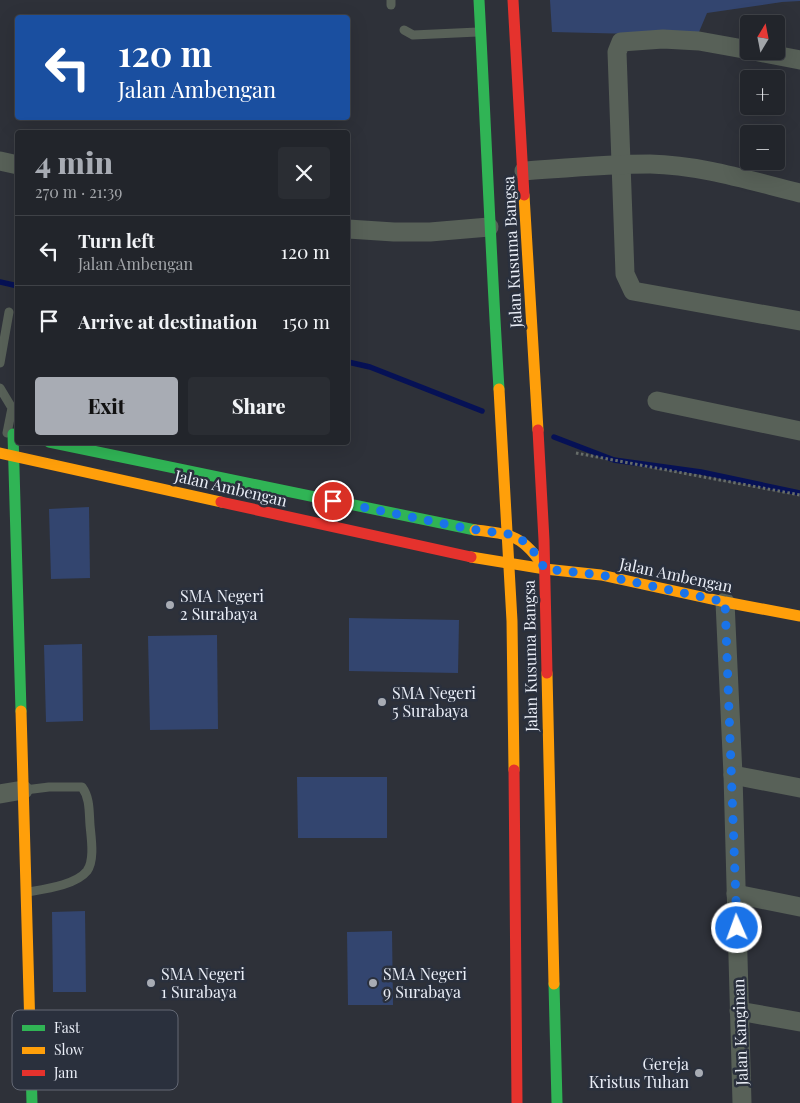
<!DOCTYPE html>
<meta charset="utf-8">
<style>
:root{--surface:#22252b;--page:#2a2d33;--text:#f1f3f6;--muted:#a2a5a9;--line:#3f4247;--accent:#a8acb4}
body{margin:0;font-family:"Playfair Display",serif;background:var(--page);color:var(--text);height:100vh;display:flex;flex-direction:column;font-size:19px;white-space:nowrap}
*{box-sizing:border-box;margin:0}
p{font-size:16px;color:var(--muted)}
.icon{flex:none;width:28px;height:28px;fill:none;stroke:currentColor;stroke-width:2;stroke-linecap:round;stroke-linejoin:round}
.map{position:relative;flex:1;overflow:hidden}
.sheet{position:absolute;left:15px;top:130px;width:335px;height:315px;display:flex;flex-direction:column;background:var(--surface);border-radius:5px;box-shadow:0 5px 20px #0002,0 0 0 1px var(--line)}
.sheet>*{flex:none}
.banner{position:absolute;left:15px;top:15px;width:335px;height:105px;border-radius:5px;box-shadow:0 5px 20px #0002,0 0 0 1px var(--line);background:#1a4fa0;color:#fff;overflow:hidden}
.needle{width:32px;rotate:10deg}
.buttons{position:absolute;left:740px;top:15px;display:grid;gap:10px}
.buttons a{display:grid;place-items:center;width:45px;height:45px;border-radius:5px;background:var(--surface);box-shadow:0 5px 20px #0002,0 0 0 1px var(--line);font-size:25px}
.pin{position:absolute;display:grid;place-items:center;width:42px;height:42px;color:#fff;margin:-21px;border:2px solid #fff;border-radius:50%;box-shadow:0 1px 5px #0007}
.me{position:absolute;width:55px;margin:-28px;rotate:358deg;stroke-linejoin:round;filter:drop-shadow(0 0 4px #0008)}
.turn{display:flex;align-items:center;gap:18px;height:105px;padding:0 20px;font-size:22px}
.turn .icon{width:65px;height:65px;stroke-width:2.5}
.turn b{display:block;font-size:35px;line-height:42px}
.round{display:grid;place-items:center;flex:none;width:52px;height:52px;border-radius:5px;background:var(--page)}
.summary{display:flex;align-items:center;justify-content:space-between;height:85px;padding:0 20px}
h1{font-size:30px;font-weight:800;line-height:38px;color:var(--accent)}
.primary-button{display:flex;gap:10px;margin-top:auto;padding:10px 20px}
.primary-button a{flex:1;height:58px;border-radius:5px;background:var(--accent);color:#111;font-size:20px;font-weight:800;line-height:58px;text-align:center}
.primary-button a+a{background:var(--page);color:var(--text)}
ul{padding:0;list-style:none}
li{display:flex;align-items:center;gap:15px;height:70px;padding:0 20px;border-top:1px solid var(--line)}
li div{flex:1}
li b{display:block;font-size:19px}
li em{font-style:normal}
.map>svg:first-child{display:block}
.park{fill:#33456f}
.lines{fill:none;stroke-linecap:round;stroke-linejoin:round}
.stream{stroke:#061155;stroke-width:5.5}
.path{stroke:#676d6a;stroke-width:3;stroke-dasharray:2.5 2.5;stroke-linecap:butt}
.lane{stroke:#586158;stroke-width:9}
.street{stroke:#586158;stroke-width:19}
.fast{stroke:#30b455;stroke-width:11}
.slow{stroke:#ff9f0a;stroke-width:11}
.jam{stroke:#e5322d;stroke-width:11}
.route{stroke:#1a73e8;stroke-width:9;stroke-dasharray:0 16.2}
.poi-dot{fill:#a8acb4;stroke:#2a303d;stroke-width:2}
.labels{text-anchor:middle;stroke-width:5;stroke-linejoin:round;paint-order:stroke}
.street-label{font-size:16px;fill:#eaeef7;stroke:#2a303d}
.poi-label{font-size:16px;fill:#eaeef7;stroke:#2a303d;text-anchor:start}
.key{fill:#2a303d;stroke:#646975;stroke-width:1}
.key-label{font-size:14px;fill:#eaeef7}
</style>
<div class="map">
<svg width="800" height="1103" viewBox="0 0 800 1103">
<rect width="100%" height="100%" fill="#2e3139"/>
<g class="park">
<polygon points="550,0 800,0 800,1 782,2 707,13 699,32 635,34 552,32"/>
<polygon points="89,507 90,578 51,579 49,509"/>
<polygon points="349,618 459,620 458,673 349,671"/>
<polygon points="217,635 218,729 150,730 148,636"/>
<polygon points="82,644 83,721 46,722 44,645"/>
<polygon points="297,777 387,777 387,838 298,838"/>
<polygon points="85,911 86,992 53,992 52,912"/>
<polygon points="392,931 393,1005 348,1005 347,932"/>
</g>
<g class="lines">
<g class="stream">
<polyline points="0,282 18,286"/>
<polyline points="348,362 370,367 482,411"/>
<polyline points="554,437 614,460 701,472 800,493"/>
</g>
<polyline class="path" points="576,453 800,495"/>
<g class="lane">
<polyline points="391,0 391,5"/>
<polyline points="404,30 413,35 478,32"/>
<polyline points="0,363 9,312"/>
<polyline points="0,388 12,408 7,433"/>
<path d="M25,790L49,787H82C90,798 89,811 90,825C91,837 95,860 87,871C76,885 45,889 28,892"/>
</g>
<g class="street">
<polyline points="749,50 699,41 663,39 621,42 617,52 625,274 633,291 800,321"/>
<polyline points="754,51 800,60"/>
<polyline points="0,161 18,165"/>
<path d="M524,171C566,168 608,164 650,164C701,165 751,181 800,193"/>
<polyline points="348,229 394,232 430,232 489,227"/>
<polyline points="657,401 800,431"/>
<polyline points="725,602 733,775 742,1103"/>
<polyline points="733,775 800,788"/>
<polyline points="0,794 23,790"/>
<polyline points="736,894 800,907"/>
<polyline points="739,1011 800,1022"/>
</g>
<g class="fast">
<path d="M479,0C486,130 491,259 499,389"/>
<polyline points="13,434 21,711"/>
<polyline points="49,442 475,530"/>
<polyline points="554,984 557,1103"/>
<polyline points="30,1030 32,1103"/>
</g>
<g class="slow">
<polyline points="524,195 538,430"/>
<polyline points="499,389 512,621 514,770"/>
<polyline points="0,453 221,502"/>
<path d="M475,530C512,534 524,536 545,569"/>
<polyline points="471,557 545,569 601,575 725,602 800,616"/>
<polyline points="547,673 554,984"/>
<polyline points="21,711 30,1030"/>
</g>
<g class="jam">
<polyline points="513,0 524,195"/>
<polyline points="538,430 544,540 547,673"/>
<polyline points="221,502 471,557"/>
<polyline points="514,770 517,1103"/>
</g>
</g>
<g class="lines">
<polyline class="route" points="333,501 470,529 508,534 519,538 530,546 545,569 601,575 725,602 737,928"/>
</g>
<g class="poi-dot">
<circle cx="170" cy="605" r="5"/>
<circle cx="382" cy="702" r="5"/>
<circle cx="151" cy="983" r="5"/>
<circle cx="373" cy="983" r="5"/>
<circle cx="699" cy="1073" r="5"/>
</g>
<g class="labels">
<g class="street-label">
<text transform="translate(512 252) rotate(-93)" y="6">Jalan Kusuma Bangsa</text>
<text transform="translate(231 488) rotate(13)" y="6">Jalan Ambengan</text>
<text transform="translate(676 575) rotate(12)" y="6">Jalan Ambengan</text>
<text transform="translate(530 656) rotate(-91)" y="6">Jalan Kusuma Bangsa</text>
<text transform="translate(740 1032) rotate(-92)" y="6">Jalan Kanginan</text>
</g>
<g class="poi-label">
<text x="180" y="602">SMA Negeri<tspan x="180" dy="18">2 Surabaya</tspan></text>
<text x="392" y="699">SMA Negeri<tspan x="392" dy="18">5 Surabaya</tspan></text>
<text x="161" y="980">SMA Negeri<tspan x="161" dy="18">1 Surabaya</tspan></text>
<text x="383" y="980">SMA Negeri<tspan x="383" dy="18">9 Surabaya</tspan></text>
<text x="689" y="1070" text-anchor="end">Gereja<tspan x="689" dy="18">Kristus Tuhan</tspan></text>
</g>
</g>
<rect x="12" y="1010" width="166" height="80" rx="8" class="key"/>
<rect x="22" y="1025" width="23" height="6" fill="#30b455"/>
<rect x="22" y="1047" width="23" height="7" fill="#ff9f0a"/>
<rect x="22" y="1070" width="23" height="6" fill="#e5322d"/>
<g class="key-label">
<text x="54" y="1033">Fast</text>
<text x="54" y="1055">Slow</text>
<text x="54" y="1078">Jam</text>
</g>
</svg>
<div class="buttons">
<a><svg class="needle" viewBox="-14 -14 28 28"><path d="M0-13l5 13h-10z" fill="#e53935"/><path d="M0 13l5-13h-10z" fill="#a2a5a9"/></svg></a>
<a>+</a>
<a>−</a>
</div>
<div class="pin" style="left:333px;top:501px;background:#d93025"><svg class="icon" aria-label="arrive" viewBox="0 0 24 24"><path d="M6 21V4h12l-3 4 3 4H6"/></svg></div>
<svg class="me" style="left:737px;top:928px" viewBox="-20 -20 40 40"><circle r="17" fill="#1a73e8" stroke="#fff" stroke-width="3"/><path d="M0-11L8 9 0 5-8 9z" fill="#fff"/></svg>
<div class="banner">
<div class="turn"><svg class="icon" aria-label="left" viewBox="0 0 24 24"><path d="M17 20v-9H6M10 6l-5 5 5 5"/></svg><div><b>120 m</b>Jalan Ambengan</div></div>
</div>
<section class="sheet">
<div class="summary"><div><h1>4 min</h1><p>270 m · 21:39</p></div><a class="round"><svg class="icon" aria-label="close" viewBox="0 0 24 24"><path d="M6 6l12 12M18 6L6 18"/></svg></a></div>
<ul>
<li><svg class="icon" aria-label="left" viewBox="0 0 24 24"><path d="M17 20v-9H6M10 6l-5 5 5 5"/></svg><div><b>Turn left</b><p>Jalan Ambengan</p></div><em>120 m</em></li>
<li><svg class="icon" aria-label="arrive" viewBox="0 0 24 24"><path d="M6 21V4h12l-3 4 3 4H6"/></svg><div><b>Arrive at destination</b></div><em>150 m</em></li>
</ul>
<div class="primary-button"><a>Exit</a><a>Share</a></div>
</section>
</div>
